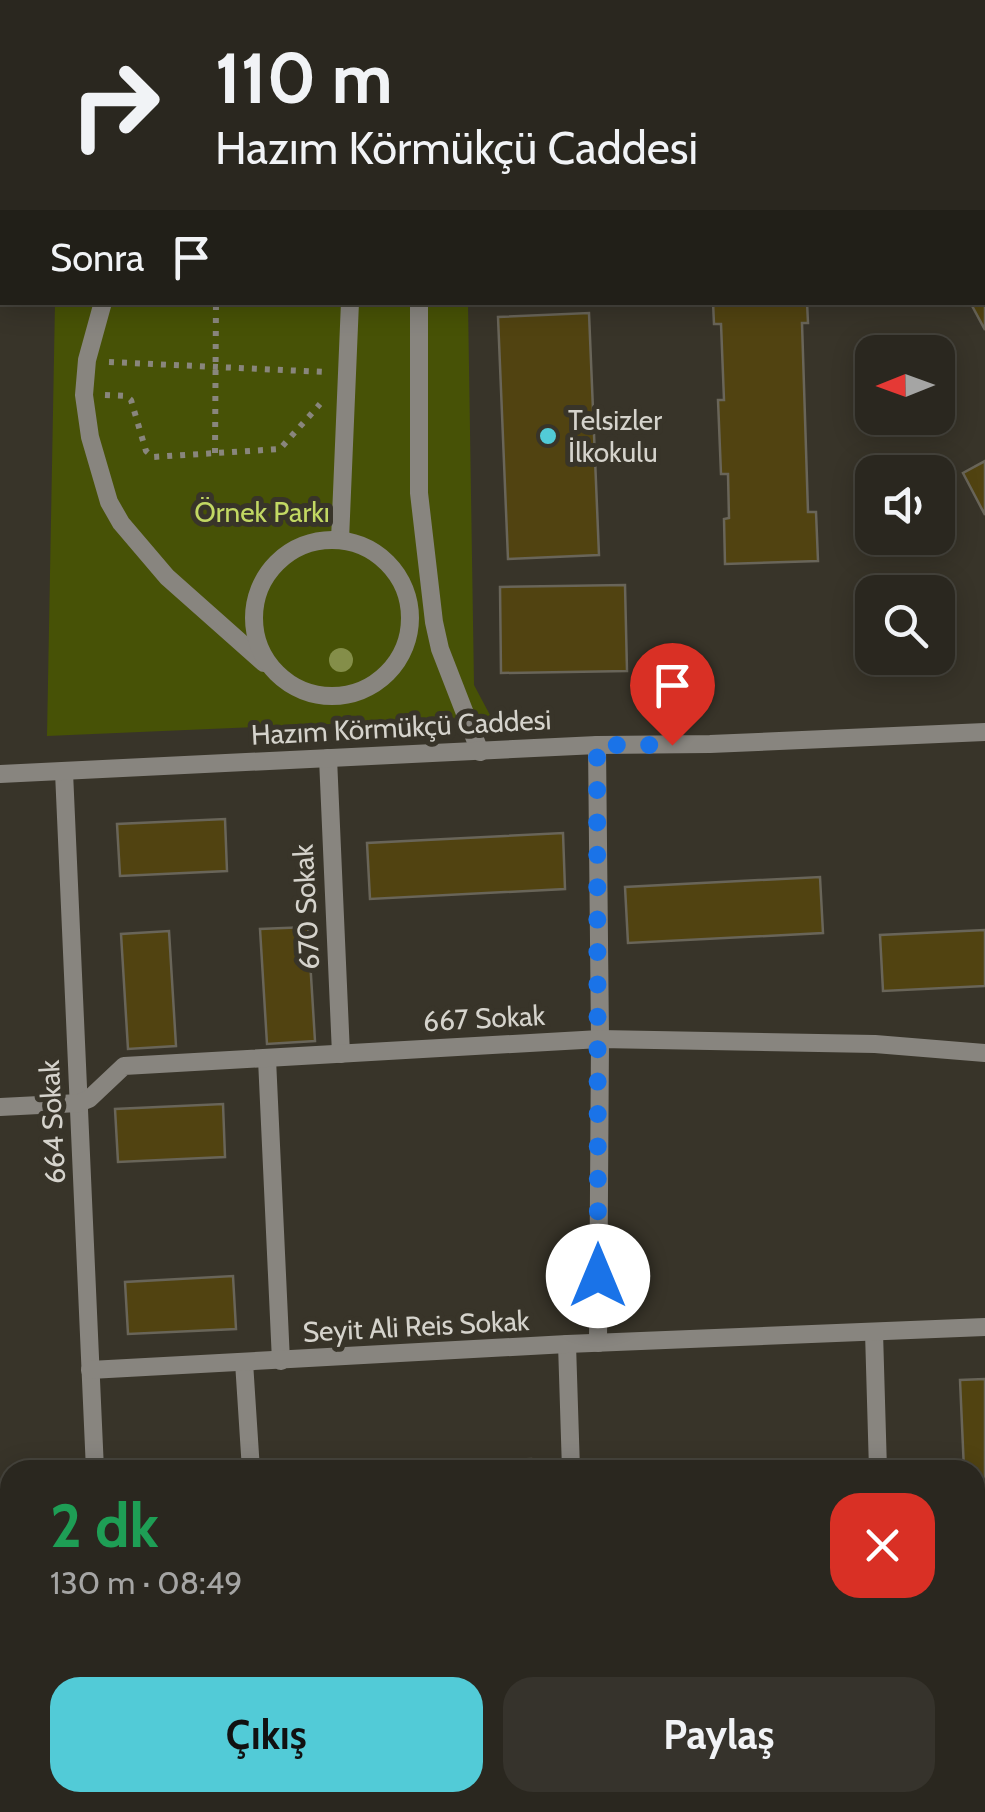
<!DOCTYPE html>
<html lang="tr">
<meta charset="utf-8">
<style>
:root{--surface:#2a271f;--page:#36332c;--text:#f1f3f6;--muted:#a5a5a4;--line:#46443d;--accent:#52cbd7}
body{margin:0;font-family:Cabin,sans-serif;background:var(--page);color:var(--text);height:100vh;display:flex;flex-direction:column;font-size:38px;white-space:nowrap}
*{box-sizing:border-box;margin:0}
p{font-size:32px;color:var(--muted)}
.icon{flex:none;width:55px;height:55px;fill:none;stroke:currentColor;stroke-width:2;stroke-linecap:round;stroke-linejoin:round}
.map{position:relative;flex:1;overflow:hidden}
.side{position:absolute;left:0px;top:1460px;width:985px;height:352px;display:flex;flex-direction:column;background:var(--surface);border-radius:30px 30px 0 0;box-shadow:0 5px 25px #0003,0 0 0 2px var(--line)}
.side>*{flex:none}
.guide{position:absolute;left:0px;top:0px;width:985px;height:305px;box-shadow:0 5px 25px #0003,0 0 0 2px var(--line);background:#2a271f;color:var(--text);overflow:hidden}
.needle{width:65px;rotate:269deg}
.buttons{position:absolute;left:855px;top:335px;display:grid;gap:20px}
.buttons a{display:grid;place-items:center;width:100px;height:100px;border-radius:20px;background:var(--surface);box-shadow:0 5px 25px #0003,0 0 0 2px var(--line);font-size:50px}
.pin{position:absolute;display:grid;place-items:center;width:85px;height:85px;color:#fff;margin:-102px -42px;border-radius:50% 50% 50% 0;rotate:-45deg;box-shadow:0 0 10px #0007}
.pin .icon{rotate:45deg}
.me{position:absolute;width:110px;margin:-55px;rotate:0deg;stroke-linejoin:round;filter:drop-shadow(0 0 8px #0008)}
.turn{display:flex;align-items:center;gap:35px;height:210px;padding:0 50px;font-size:45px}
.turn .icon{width:130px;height:130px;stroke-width:2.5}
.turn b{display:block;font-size:70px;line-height:85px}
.then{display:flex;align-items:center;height:95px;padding:0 50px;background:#0003;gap:20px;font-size:38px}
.round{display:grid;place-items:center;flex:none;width:105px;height:105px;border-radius:30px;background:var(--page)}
.summary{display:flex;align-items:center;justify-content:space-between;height:170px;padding:0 50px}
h1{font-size:60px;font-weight:800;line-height:75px;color:#1e9e55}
.button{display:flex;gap:20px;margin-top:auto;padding:20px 50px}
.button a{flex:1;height:115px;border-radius:30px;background:var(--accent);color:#111;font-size:40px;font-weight:800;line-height:115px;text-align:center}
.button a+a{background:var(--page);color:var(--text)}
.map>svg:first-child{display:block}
.green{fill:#475206}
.building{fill:#514311;stroke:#696559;stroke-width:2.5}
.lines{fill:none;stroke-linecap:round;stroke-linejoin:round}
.path{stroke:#89867d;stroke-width:6;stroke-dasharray:5 8;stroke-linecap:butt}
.minor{stroke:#88857f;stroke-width:18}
.tree{fill:#848e49}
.route{stroke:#1a73e8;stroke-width:18;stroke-dasharray:0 32.4}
.poi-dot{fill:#52cbd7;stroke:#383429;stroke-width:4}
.labels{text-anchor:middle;stroke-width:10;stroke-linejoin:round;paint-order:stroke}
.poi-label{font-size:28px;fill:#d5d3cc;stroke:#383429;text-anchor:start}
.park-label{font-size:28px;fill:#c2d863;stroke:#383429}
.street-label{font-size:28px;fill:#d5d3cc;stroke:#383429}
</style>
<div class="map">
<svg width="985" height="1812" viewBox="0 0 985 1812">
<rect width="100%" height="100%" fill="#383429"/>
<g class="green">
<polygon points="130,0 569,0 131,2"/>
<polygon points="55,303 468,303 474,685 491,717 47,736"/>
</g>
<g class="building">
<polygon points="985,263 985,330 970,302 982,302"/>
<polygon points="713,302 807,302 808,323 802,323 808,512 816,512 818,561 725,564 724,519 729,518 728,474 721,474 718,400 724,400 721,324 714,324"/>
<polygon points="589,313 599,555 508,559 498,317"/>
<polygon points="985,461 985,515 963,473"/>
<polygon points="625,585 627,671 501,673 500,587"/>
<polygon points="225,819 227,871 120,876 117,824"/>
<polygon points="563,833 565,889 370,899 367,843"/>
<polygon points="820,877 823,933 628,943 625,887"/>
<polygon points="308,927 315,1041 267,1044 260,929"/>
<polygon points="985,930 985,986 883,991 880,935"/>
<polygon points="169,931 176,1046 128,1049 121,934"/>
<polygon points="223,1104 225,1157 118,1162 115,1109"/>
<polygon points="233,1276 236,1329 128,1334 125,1282"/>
<polygon points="985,1379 985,1651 975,1652 975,1470 964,1470 960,1380"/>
<polygon points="531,1459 531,1470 484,1470 484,1461"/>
<polygon points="738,1802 849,1802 849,1803 738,1809"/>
</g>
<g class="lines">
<g class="path">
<polyline points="202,2 204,0"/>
<polyline points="109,362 326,372"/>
<polyline points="105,395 126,396 131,400 146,451 153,457 280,449 320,404"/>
<polyline points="215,453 216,302"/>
</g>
<g class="minor">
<polyline points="167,0 167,2"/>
<polyline points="436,0 437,2"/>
<polyline points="103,302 87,360 84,395 90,437 109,502 121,523 167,577 264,663"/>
<polyline points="419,302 419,493 434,622 440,649 480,752"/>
<polyline points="340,540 350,302"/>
<circle cx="332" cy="618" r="78"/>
<polyline points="597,745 600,1039 598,1343"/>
<polyline points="328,758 341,1054"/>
<polyline points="64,772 95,1470"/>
<polyline points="0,774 597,745 710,744 985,732"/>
<polyline points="267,1059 281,1361"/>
<polyline points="0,1107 79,1103 89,1099 124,1066 600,1039 875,1044 985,1053"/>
<polyline points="874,1332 878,1470"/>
<polyline points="567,1344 571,1470"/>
<polyline points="244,1362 251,1470"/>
<polyline points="90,1370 567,1344 985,1327"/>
<polyline points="975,1691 985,1691"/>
<polyline points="109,1802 109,1812"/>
<polyline points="271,1802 271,1812"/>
<polyline points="584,1802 584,1812"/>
<polyline points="906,1802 907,1812"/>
<polyline points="943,1802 943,1812"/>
</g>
</g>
<circle class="tree" cx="341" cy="660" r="12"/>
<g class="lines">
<polyline class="route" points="598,1276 597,745 672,745"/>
</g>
<circle class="poi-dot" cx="548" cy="436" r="10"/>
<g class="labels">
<g class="poi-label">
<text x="568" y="430">Telsizler<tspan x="568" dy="32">İlkokulu</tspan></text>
</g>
<g class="park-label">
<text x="262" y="522">Örnek Parkı</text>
</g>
<g class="street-label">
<text transform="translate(401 727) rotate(-3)" y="10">Hazım Körmükçü Caddesi</text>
<text transform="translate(306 907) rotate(-93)" y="10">670 Sokak</text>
<text transform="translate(484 1018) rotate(-3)" y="10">667 Sokak</text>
<text transform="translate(52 1122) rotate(-93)" y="10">664 Sokak</text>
<text transform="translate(416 1326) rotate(-3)" y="10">Seyit Ali Reis Sokak</text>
</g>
</g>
</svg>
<div class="buttons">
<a><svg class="needle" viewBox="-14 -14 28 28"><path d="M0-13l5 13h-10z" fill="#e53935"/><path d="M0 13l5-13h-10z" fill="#a5a5a4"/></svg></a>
<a><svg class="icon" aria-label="sound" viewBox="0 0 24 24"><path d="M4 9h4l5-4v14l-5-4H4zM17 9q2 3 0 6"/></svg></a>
<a><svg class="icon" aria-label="search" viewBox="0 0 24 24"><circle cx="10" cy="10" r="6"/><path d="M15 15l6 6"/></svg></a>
</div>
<div class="pin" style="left:672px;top:745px;background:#d93025"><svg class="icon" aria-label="arrive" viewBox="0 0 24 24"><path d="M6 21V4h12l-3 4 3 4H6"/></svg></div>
<svg class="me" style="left:598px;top:1276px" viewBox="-20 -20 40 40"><circle r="19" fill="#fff"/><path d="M0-13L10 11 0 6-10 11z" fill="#1a73e8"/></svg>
<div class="guide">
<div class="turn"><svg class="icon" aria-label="right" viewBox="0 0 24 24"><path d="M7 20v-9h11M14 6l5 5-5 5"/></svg><div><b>110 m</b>Hazım Körmükçü Caddesi</div></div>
<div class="then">Sonra<svg class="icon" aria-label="arrive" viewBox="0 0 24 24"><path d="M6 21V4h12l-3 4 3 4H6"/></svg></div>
</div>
<section class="side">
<div class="summary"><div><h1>2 dk</h1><p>130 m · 08:49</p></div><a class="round" style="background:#d93025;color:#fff"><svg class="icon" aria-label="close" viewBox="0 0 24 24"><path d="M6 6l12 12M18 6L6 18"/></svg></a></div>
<div class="button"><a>Çıkış</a><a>Paylaş</a></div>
</section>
</div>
